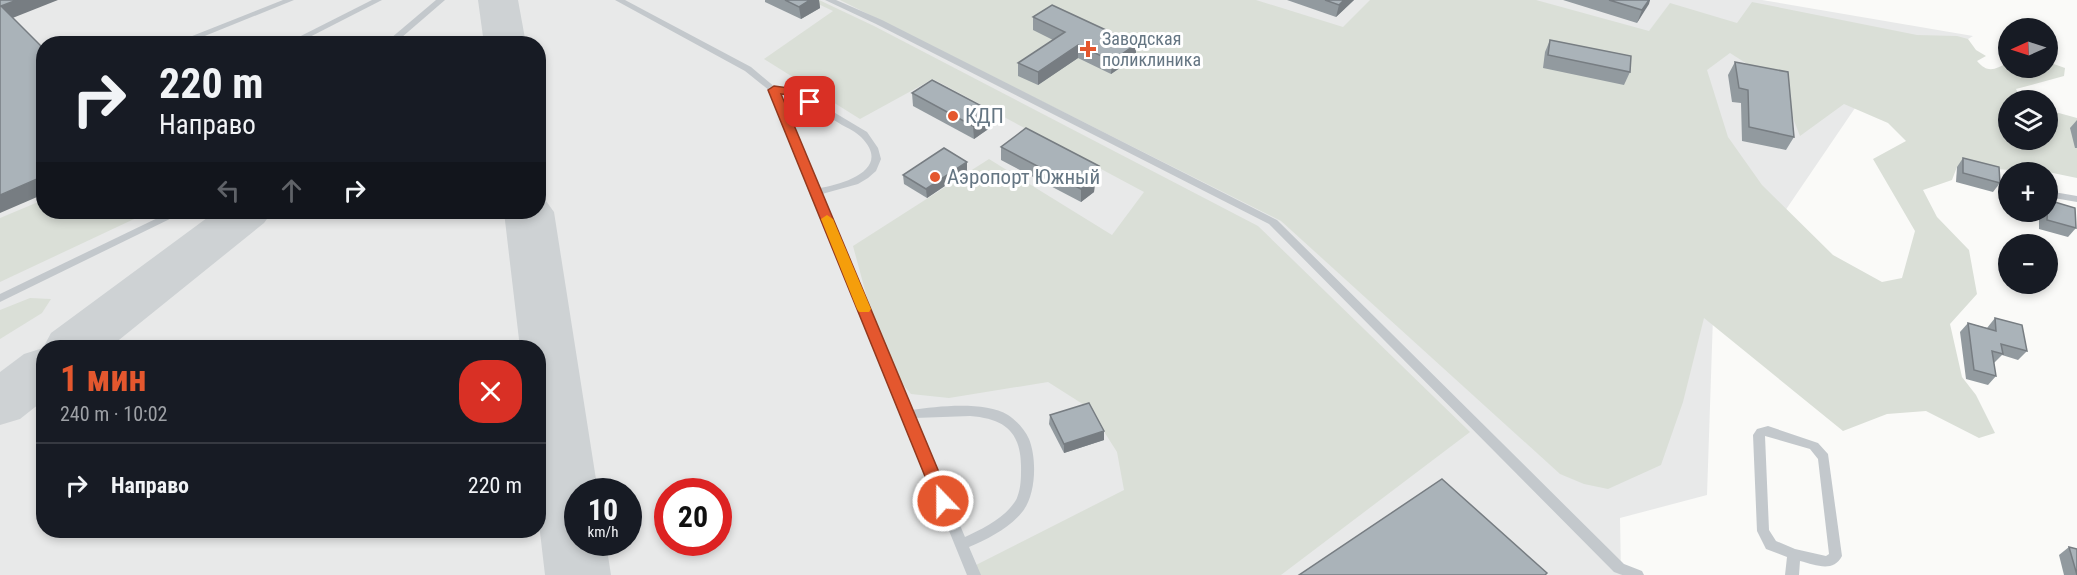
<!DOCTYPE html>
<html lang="ru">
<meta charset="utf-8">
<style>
:root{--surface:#171b24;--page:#242831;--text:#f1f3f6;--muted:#9ea1a6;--line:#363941;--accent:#e4572e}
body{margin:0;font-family:"Roboto Condensed",sans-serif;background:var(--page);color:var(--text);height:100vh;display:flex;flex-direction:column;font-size:22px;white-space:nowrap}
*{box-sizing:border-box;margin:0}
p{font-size:20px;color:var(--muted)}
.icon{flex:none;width:33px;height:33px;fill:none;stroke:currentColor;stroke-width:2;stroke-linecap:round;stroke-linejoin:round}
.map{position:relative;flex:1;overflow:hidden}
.drawer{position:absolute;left:36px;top:340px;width:510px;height:198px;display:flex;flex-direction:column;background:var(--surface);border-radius:24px;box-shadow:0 3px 9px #0003}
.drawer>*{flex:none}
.guide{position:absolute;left:36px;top:36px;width:510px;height:183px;border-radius:24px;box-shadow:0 3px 9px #0003;background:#171b24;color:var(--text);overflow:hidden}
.needle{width:39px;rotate:267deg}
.controls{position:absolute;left:1998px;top:18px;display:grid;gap:12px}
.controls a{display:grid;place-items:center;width:60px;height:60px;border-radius:50%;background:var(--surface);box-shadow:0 3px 9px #0003;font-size:30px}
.speed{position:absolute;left:564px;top:478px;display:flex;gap:12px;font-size:30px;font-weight:700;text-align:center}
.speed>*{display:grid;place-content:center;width:78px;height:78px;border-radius:50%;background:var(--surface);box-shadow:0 3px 9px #0003;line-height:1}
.speed small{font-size:15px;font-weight:400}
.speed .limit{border:9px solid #d22;background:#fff;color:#111}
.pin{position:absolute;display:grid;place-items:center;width:51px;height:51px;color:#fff;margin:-26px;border-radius:12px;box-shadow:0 3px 9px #0006}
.me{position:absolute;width:66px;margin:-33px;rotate:338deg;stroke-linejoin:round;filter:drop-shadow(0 0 4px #0008)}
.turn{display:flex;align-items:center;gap:21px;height:126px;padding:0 24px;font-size:27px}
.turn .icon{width:78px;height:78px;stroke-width:2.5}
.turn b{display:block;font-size:42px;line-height:51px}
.lanes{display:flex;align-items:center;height:57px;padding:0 24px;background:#0003;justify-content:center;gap:30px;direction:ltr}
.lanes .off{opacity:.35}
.round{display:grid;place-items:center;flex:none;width:63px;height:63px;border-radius:24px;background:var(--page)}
.overview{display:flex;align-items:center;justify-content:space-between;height:102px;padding:0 24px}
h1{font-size:36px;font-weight:700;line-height:45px;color:var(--accent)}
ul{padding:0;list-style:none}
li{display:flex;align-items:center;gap:18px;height:84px;padding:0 24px;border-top:2px solid var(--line)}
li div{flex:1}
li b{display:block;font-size:22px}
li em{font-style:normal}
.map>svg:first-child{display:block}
.built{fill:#e8e9e9;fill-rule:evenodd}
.green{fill:#dadfd7;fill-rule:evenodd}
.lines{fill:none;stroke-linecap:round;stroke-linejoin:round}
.taxiway{fill:#ced2d4;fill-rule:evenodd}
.service{fill:#c3c8cc;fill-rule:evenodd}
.wall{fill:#929a9f}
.shaded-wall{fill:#777d82}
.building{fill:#aab3b9;stroke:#777d82;stroke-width:1.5}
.route{fill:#e4572e;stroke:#94391e;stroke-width:1.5}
.slow{fill:#f59e0b}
.poi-dot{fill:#e4572e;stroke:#fff;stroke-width:2}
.labels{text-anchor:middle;stroke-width:6;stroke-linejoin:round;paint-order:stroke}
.far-poi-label{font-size:18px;fill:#657683;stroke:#fff;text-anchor:start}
.poi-label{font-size:21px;fill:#657683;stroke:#fff;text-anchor:start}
</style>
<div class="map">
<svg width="2077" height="575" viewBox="0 0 2077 575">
<rect width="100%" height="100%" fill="#fafaf8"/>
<path class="built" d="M0,0H1762L1973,36L1855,108L1713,317L1707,495L1620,518L1621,575H0ZM44,44H538V212H44ZM44,348H538V531H44ZM578,492H628V543H578ZM668,492H718V543H668Z"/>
<g class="green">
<polygon points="810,0 819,0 874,26 1258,226 1470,432 1281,575 978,575 974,566 1124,490 1117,452 1089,408 1048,382 949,398 911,394 885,364 853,246 989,159 1112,235 1144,192 933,79 860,119 764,59 833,11"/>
<path d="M840,0H1256L1343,27L1370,0H1536L1649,31L1670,3L1737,23L1752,2L1917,35L1957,36L1968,39L1976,50L1986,56L1977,61C1988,74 1995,69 2008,63V68H2048V62L2065,68L2064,76L2016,89L2020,97L2028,100H2008V140H2048V110L2077,118V178L2048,172L1957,167L1952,180L1923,190L1937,217L1969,250L1977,294L1950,324L1962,377L1976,395L1995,433L1979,438L1926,411L1887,414L1843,431L1704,318L1683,402L1661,465L1608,489L1584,484L1560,474L1281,221ZM1730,53L1780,85L1800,136L1844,104L1888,123L1906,141L1873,159L1915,231L1902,278L1882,282L1833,255L1762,185L1728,137L1707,70Z"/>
<polygon points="43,200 44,212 149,212 0,282 0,218"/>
<polygon points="30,298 51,299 42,313 0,339 0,310"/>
</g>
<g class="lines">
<g class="taxiway">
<polygon points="478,0 518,0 526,44 484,44"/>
<polygon points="538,198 546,201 554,212 598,492 578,492 578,543 606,543 611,575 545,575 538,515 538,348 520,348 504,212 538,212"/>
<polygon points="215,212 272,212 264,223 109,348 44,348 44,400 20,419 0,425 0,372 24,354 43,348 51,333"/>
</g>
<g class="service">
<polygon points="283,0 294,0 185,44 172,44"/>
<polygon points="372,0 382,0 296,44 285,44"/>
<polygon points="436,0 445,0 394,44 384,44"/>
<path d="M615,0H625L751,67L776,88L795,89L867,132L878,148L881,159L876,171L868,178L858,184L822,194L912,410C938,406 985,401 1008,415C1016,420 1025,430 1029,439C1037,459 1036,494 1023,511C1010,528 988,539 969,547L981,575H967L770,91L745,71ZM780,93L790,94C807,104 825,114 842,125C848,128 856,132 861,137C893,169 844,184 819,188ZM970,416C1008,419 1022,434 1021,472C1021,482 1020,495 1014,503C1003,519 982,529 965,537L915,418Z"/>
<polygon points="825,0 836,0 882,20 1277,220 1624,564 1642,571 1644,575 1622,575 1614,572 1269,224 876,24"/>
<polygon points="2048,191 2077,196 2077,202 2048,197"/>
<polygon points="170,212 182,212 180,214 0,302 0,294"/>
<path d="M1768,426L1818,443L1828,454L1842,556C1833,573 1816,565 1800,561L1799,575H1785L1787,557L1766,549L1757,531L1753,435L1757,429ZM1765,436L1810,449L1818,459L1829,554L1826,556L1795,549L1776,541L1769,530Z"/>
</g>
</g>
<g class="wall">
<polygon points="765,0 819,0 820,8 801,19 765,2"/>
<polygon points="1287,0 1354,0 1336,17"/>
<polygon points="1563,0 1650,0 1637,23"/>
<polygon points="1033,17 1136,44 1136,57 1111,74 1078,58 1038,85 1018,76 1018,63 1053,40 1033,30"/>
<polygon points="1550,40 1630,72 1624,85 1543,68 1545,52"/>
<polygon points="1735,62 1794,137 1786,150 1742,141 1741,103 1732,102 1728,75"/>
<polygon points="912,93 994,125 974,139 913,106"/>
<polygon points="2077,120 2077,148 2075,148 2070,128"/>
<polygon points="1001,147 1099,166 1098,179 1095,182 1094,192 1081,202 1001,160"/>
<polygon points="1963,158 2000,183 1993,192 1956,182 1957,167"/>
<polygon points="967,171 927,198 904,184 903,175"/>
<polygon points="2039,212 2048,212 2076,228 2068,237 2039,229"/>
<polygon points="1995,318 2027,351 2018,360 2002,355 1994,363 1996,376 1988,385 1966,379 1960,332 1968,323 1987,328"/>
<polygon points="1050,415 1104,431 1104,440 1064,453 1049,424"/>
<polygon points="2069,547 2077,575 2064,575 2059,555"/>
</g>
<g class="shaded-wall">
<polygon points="17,0 58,0 10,19 1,6"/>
<polygon points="810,0 819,0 820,8 801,19 799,7"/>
<polygon points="1344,0 1354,0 1336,17 1339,5"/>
<polygon points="1649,0 1650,0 1649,4 1637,23 1642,10"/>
<polygon points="1136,44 1136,57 1111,74 1112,61"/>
<polygon points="1078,45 1078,58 1038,85 1038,72"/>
<polygon points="993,112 994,125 974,139 973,126"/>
<polygon points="967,162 967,171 927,198 926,189"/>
<polygon points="1099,166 1098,179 1095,182 1094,192 1081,202 1081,189 1088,175"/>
<polygon points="44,176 44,194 0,213 0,195"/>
<polygon points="1104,431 1104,440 1064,453 1064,444"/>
</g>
<g class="building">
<polygon points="0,0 17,0 1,6 44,49 44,176 0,195"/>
<polygon points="785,0 810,0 799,7"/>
<polygon points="1325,0 1344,0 1339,5"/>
<polygon points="1609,0 1649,0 1642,10"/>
<polygon points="1052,5 1136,44 1112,61 1078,45 1038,72 1018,63 1065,32 1033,17"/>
<polygon points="1550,40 1631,56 1630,72 1548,55"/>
<polygon points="1735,62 1788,72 1794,137 1749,127 1748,90 1739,88"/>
<polygon points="932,80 993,112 973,126 912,93"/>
<polygon points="1026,128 1099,166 1088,175 1095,178 1081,189 1001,147"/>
<polygon points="944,148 967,162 926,189 903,175"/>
<polygon points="1963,158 1999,167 2000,183 1963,173"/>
<polygon points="2048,200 2075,208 2076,228 2047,220"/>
<polygon points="1995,318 2022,325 2027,351 2001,344 2003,354 1992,351 1996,376 1974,370 1968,323 1996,331"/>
<polygon points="1089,403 1104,431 1064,444 1050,415"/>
<polygon points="1442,479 1547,573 1545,575 1299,575"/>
<polygon points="2069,547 2077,549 2077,575"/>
</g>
<polygon class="route" points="774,86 796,89 816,102 810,105 789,95 781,94 951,501 948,506 937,506 935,501 768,90"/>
<polygon class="slow" points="827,215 833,219 871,309 869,312 859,312 857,309 821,219"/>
<g class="poi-dot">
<path d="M1085 40h6v6h6v6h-6v6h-6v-6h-6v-6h6z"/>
<circle cx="953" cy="116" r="6"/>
<circle cx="935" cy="177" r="6"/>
</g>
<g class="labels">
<g class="far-poi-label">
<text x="1102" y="45">Заводская<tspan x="1102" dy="21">поликлиника</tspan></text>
</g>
<g class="poi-label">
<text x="965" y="123">КДП</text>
<text x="947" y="184">Аэропорт Южный</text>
</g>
</g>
</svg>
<div class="controls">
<a><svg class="needle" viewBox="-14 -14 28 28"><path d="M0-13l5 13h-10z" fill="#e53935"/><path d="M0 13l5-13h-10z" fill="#9ea1a6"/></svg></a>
<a><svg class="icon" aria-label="layers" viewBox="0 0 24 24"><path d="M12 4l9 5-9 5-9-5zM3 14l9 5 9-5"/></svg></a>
<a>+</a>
<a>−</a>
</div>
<div class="speed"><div>10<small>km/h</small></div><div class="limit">20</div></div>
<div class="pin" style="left:810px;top:102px;background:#d93025"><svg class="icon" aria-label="arrive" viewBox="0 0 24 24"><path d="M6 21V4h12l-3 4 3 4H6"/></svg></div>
<svg class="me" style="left:943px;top:501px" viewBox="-20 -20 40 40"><circle r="17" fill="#e4572e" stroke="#fff" stroke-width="3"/><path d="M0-11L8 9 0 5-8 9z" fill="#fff"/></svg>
<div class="guide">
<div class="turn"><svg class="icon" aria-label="right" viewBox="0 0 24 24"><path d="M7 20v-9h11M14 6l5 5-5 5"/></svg><div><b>220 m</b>Направо</div></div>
<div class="lanes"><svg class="icon off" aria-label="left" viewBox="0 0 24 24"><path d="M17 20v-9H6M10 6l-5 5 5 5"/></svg><svg class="icon off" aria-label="ahead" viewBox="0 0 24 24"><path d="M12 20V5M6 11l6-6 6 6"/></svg><svg class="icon" aria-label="right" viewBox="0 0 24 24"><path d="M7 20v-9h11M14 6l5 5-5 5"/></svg></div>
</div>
<section class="drawer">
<div class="overview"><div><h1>1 мин</h1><p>240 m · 10:02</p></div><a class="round" style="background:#d93025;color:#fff"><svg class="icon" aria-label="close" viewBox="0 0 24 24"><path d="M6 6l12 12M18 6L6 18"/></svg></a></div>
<ul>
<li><svg class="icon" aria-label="right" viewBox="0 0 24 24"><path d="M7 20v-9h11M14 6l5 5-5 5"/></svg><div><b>Направо</b></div><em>220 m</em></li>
</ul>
</section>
</div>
